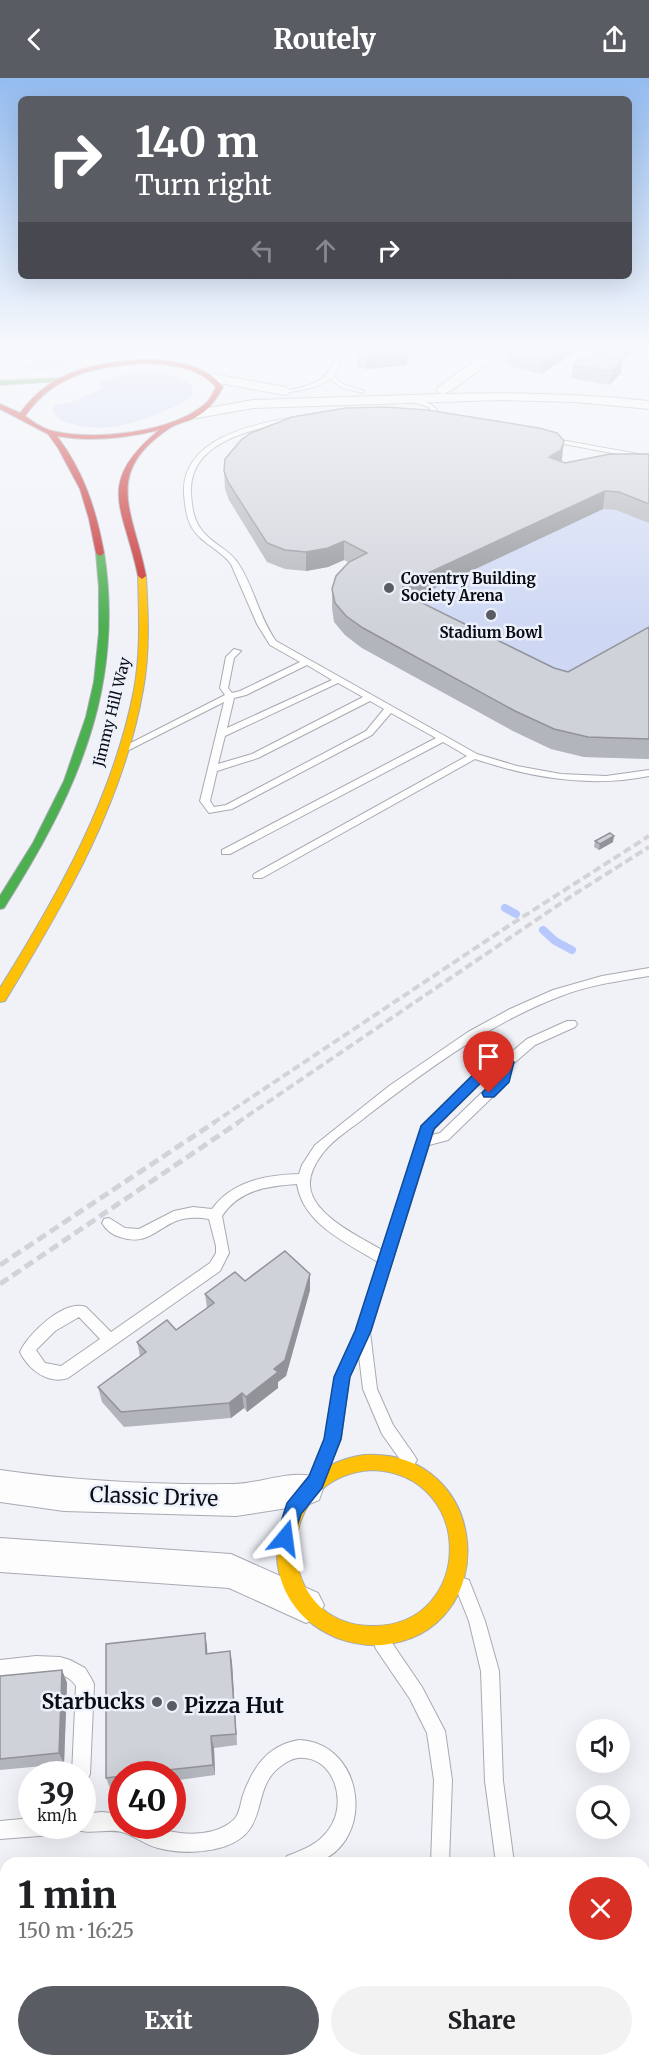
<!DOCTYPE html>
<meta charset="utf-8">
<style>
:root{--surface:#fff;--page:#f2f2f2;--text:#202124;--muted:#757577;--accent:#5a5c64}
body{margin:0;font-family:Merriweather,serif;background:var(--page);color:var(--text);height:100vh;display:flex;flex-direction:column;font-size:22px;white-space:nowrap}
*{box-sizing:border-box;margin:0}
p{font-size:20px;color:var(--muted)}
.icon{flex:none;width:33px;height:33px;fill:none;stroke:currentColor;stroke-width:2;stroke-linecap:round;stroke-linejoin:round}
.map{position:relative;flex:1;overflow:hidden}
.drawer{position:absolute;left:0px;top:1779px;width:650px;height:210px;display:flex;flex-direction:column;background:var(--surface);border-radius:18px 18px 0 0;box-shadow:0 6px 24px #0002}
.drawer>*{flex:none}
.guide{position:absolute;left:18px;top:18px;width:614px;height:183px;border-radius:9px;box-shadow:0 6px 24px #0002;background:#5a5c64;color:#fff;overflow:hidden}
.tools{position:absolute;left:576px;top:1641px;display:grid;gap:12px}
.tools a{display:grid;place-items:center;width:54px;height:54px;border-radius:50%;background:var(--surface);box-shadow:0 6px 24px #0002;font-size:30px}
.speed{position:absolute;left:18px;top:1683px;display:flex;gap:12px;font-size:30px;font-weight:700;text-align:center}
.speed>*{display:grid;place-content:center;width:78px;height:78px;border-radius:50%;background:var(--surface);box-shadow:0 6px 24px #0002;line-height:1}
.speed small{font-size:15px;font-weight:400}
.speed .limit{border:9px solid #d22;background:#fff;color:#111}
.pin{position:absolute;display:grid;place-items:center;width:51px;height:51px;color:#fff;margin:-62px -26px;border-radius:50% 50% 50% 0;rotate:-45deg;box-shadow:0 0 6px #0007}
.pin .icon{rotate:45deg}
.me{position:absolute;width:66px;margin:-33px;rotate:16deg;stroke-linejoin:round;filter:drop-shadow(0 0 4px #0008)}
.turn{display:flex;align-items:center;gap:21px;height:126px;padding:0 18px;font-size:27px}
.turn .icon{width:78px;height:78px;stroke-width:2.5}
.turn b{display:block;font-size:42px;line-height:51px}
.lanes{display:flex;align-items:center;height:57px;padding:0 18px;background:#0003;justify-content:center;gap:30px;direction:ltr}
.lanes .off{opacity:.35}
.round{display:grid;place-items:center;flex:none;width:63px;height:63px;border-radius:32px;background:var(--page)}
.head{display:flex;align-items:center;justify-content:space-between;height:102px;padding:0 18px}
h1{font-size:36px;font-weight:800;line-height:45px}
.cta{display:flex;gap:12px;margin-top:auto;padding:12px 18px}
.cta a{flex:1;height:69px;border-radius:36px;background:var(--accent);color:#fff;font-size:24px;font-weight:800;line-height:69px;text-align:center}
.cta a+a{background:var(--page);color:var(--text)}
header{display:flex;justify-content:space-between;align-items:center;height:78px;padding:0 18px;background:var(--accent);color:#fff;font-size:27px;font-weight:800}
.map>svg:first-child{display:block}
.green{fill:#ced8f4}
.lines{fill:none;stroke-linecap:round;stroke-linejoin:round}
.stream{stroke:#b7c9fc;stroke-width:8}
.lane-casing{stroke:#a8aab2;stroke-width:2}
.street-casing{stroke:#a8aab2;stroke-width:2}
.fast-casing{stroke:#a8aab2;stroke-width:2}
.slow-casing{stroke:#a8aab2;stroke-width:2}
.jam-casing{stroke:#a8aab2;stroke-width:2}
.lane{fill:#fdfdfe;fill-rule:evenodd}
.street{fill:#fdfdfe;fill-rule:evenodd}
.fast{fill:#4caf50;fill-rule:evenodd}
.slow{fill:#ffc107;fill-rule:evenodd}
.jam{fill:#c62828;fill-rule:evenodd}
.rail-far1{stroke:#d2d3d4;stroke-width:4;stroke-dasharray:8 4;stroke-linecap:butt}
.rail{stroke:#d2d3d4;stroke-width:5;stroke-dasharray:10 5;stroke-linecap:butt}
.wall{fill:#b2b5bb}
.shaded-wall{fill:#919398}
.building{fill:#cfd2d9;stroke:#919398;stroke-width:1.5}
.route{fill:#1a73e8;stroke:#114b97;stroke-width:1.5}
.poi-dot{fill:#5a5c64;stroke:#edf1fb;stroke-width:2}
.labels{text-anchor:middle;stroke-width:5;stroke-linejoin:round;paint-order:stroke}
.far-poi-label{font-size:15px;font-weight:bold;fill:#0a0c14;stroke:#edf1fb;text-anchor:start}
.far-street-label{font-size:15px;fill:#0a0c14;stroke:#edf1fb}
.near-street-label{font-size:21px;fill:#0a0c14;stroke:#edf1fb}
.near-poi-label{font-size:21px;font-weight:bold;fill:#0a0c14;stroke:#edf1fb;text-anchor:end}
</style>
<header><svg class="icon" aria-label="back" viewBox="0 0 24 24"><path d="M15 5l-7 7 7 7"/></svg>Routely<svg class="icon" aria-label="share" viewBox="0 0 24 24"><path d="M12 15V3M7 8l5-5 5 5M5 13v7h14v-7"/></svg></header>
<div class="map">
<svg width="649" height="1989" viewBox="0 0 649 1989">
<rect width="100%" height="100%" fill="#f0f2f8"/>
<g class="green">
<path d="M47,272H86C64,290 53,296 25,290Z"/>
<path d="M146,295C162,295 179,296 192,307V317C185,325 174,329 164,333C134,346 106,355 73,346C64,344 54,341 52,330L55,326L69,325L102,311L99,304L124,296Z"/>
<path d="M649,393V681L584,679L551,671L513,653L362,570C341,554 327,545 336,517Z"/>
</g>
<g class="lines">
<g class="stream">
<polyline points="505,830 516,836"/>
<polyline points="543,852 555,863 572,872"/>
</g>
<defs>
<g id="lane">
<path d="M341,272H347L333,298L343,306L364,313V315L342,310L330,301L316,309L291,314V312C321,305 327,301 341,272Z"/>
<path d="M407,320C418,320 436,325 439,337L428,343H424V341L433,336L432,333L428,329L407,322Z"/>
<path d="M295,339L297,340V342C257,351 188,361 191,416C192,428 193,441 201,451C210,465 228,470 238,485C254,509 259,539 276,563L477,676L517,688L561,696L606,698L649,692V698C590,710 532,700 475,681L262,800H254L253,798L254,796L467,678L443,664L230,776H222V772L436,660L391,635L372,657L232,731L209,735L200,723L224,624L127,673H121L119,671L225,617L220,610L226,579L234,571L241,573L234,580L228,610L232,615L240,613L300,584L270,567L257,546L231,486C220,471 200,465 191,448C186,438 185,427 184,416C181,361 252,346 295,339ZM307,587L332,602L227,650L234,620L246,617ZM338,605L363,619L252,676L218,686L225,658ZM370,623L384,631L366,653L226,727L214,729L210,723L217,693L258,680Z"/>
<polygon points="550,360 649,378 649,382 548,363 548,361"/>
<path d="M649,890V898C619,903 589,907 561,918C490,945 428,991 368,1037C354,1049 334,1060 323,1075C316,1084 309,1096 310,1108C312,1137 360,1159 382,1172L424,1046L483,988L503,981L527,961L567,943H575L577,946L575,949L535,967L513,986L508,1004L448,1062L429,1067L370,1254L377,1311L393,1347L414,1377L417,1382L414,1387L409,1389L404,1387L382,1356L363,1311L359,1278L349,1299L341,1361L326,1396L321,1398L316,1396L313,1391L325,1361L335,1299L356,1253L378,1184C347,1165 303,1146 297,1106C267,1108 239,1112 222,1138L229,1175L220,1193L68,1300C48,1307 28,1291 20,1274C28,1256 64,1221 86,1229L111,1254L210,1185L216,1175V1168L209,1141C197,1139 187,1139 176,1143C155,1152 146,1168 120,1159C113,1157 106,1152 102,1145L104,1141L109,1140L125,1150L139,1151L174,1133L193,1129L212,1131C232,1103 266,1097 299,1096L302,1087L315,1067L389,1008L468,954L510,931L553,912L602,898ZM500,991L498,999L440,1055L432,1057L434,1051L491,994ZM79,1239L100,1261L61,1288L45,1285L36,1272L55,1253Z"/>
<polygon points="463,1500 469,1502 485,1543 499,1593 503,1703 514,1785 496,1785 485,1703 481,1593 469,1543 455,1508 457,1502"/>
<polygon points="382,1557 388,1559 422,1609 445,1653 452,1702 449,1785 431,1785 434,1702 427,1655 410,1621 376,1571 374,1565 376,1559"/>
<path d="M36,1578L60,1579L70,1582L85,1590L91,1600L94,1606L90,1696L87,1702L82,1704V1696H72L76,1608C62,1585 22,1597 0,1600V1582Z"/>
<path d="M299,1662C365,1665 376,1764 317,1784C308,1787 295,1785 285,1785L287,1778C303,1772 319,1766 329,1751C348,1726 335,1677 298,1680C291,1681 286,1684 281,1688C257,1705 264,1732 249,1752C231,1776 184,1777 158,1770C146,1767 136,1759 125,1755C110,1749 90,1758 76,1751L74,1748H82V1736L102,1734L122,1736V1748C130,1748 141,1746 149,1748C170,1754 190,1759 213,1753C220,1751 231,1746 236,1739C240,1733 241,1723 243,1717C253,1689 268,1667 299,1662Z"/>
<polygon points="32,1740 32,1748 61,1748 58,1754 52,1757 0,1761 0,1743"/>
<polygon points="6,1871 6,1891 0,1892 0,1872"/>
<polygon points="134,1983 166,1983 164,1989 132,1989"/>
<polygon points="267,1983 287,1983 286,1989 266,1989"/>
<rect x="440" y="1983" width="20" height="6"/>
<polygon points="518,1983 538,1983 539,1989 519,1989"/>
</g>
<g id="street">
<path d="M490,272H506L455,310L444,316C513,314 580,316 649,323V331L576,324L500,322L253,330L197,340L190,336L197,332L253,322L442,316L436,312L438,309Z"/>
<polygon points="214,296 285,309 292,313 285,317 209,303 207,300"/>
<path d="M0,1392C77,1403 155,1407 233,1406C261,1406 292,1390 319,1400L323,1411L319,1422L307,1427L236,1438L64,1433L0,1424Z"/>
<polygon points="0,1460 231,1476 318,1515 324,1527 318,1539 306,1545 229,1510 0,1494"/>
</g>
<g id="fast">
<polygon points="61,300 59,303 0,307 0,303"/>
<path d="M100,472L104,475C125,611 75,718 4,830L0,831V818L33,765L64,703L86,639L94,604L99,555V509L96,475Z"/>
</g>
<g id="slow">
<path d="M142,495L146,498C148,536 150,574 143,612C123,726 64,826 5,923L0,924V910C58,817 113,720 134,612C141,574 139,536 138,498Z"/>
<path d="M364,1377C492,1370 505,1555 382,1567C366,1568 351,1565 337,1560C243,1522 265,1391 364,1377ZM373,1392C477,1397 474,1548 373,1548C272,1548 269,1397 373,1392Z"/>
</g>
<path id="jam" d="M147,281C175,283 205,286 223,309C216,322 209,332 196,339C188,344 177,345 170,350C101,395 134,435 146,498L142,501L138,498C124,429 94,406 159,352C126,360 90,364 57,358C84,394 96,431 104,475L100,478L96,475L89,441L80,411L58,370L48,356L0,331V326L20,335C52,291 96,285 147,281ZM147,285C172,287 199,289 216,309C213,314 211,321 206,325C173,355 91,364 49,352C40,349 32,343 25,338C56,294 97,289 147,285Z"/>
</defs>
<use href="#lane" class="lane-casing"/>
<use href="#street" class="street-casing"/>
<use href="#fast" class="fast-casing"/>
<use href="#slow" class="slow-casing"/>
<use href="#jam" class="jam-casing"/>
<use href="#lane" class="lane"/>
<use href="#street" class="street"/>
<use href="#fast" class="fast"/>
<use href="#slow" class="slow"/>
<use href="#jam" class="jam"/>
<g class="rail-far1">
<polyline points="213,1045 510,847 649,758"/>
<polyline points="237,1045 570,819 649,769"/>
</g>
<g class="rail">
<polyline points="0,1187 215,1044"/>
<polyline points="0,1206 239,1044"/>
</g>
</g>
<g class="wall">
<polygon points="0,272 13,272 12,274 0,273"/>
<polygon points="507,272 574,272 573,276 541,296 509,288 509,284 506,283"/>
<polygon points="581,272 640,272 622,282 621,295 609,307 571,300 573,287 585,283 608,280"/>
<polygon points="408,273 407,287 366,291 357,289 357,276"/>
<polygon points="649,376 649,445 616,432 603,431 413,520 554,590 568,594 649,549 649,681 584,679 551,671 513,653 362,570 345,557 334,544 332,530 332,511 348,484 344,482 328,489 306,493 285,491 267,484 229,422 225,411 224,393 562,381 561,384 565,385"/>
<polygon points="595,763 613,764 599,772 594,769"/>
<polygon points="245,1203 310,1212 286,1298 278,1304 278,1310 247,1334 244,1330 231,1340 124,1349 102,1324 98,1309 140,1278 137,1264 176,1252 207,1230 205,1216"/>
<polygon points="205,1555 207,1575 230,1573 232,1585 237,1667 214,1670 215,1697 172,1703 172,1696 122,1696 122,1709 110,1710 106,1700"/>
<polygon points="62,1592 67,1605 64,1686 0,1692 0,1598"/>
</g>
<g class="shaded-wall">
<polygon points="559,272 574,272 573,276 541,296 542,283"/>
<polygon points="623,272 640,272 622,282 621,295 609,307 611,293 621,283"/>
<polygon points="408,273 407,287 366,291 366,277"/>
<polygon points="564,363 562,381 559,390 549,379"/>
<polygon points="605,413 603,431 403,525 402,511 404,506"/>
<polygon points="344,463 344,482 328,489 306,493 306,474"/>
<polygon points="614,758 613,764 599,772 600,766"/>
<polygon points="310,1196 310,1212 286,1298 278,1304 278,1310 247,1334 246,1319 274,1291"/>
<polygon points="242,1315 244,1330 231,1340 229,1325"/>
<polygon points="205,1555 207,1568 208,1588 206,1576"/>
<polygon points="230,1573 232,1585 237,1667 236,1656"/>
<polygon points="62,1592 67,1605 64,1686 59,1675"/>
<polygon points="211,1658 214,1670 215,1697 213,1687"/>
</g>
<g class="building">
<polygon points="358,272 407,272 408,273 366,277 357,276"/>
<polygon points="515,272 559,272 542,283 510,275"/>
<polygon points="591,277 623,282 611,293 573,287 579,281 585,283"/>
<polygon points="385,329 427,332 539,350 557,355 564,363 561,372 549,379 565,385 610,376 649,376 649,426 619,414 605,413 404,506 402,511 406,517 554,590 568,594 649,549 649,661 588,659 554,651 515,633 363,550 346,538 335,525 332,511 336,498 349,484 367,475 344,463 328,470 306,474 285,472 267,465 228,404 224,393 225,381 241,362 251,355 292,339 346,330"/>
<polygon points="610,755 614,758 600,766 595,763"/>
<polygon points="285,1173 310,1196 285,1282 274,1291 278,1294 246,1319 242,1315 229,1325 121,1334 98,1309 146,1274 137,1264 167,1242 176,1252 214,1225 205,1216 235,1194 245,1203"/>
<polygon points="205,1555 206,1576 230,1573 236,1656 211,1658 213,1687 131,1696 122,1696 122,1698 106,1700 106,1566"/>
<polygon points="62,1592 59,1675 0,1681 0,1598"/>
</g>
<linearGradient id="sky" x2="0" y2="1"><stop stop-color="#94bcf0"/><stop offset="0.49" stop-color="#f8f9fc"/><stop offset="1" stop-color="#f8f9fc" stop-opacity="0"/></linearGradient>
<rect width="649" height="551" fill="url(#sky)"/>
<polygon class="route" points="507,979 514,984 509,1004 494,1019 484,1019 482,1015 497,998 499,992 492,994 434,1051 371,1253 350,1299 341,1361 322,1410 301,1436 291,1466 285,1468 279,1466 276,1460 287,1425 309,1398 324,1361 334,1299 355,1253 421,1048 483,987"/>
<g class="poi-dot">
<circle cx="389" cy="510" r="6"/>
<circle cx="491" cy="537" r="6"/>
<circle cx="157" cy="1624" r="6"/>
<circle cx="172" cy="1628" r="6"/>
</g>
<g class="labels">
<g class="far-poi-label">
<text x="401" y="506">Coventry Building<tspan x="401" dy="17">Society Arena</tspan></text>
<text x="491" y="560" text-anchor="middle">Stadium Bowl</text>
</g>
<g class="far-street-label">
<text transform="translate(112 634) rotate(-76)" y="5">Jimmy Hill Way</text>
</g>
<g class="near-street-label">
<text transform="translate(154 1419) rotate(2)" y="7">Classic Drive</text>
</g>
<g class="near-poi-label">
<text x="145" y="1631">Starbucks</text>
<text x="184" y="1635" text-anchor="start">Pizza Hut</text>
</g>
</g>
</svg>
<div class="tools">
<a><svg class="icon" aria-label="sound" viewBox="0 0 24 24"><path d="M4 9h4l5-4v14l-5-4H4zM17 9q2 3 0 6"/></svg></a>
<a><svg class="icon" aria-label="search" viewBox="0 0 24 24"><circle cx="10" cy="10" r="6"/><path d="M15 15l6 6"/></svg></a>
</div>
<div class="speed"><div>39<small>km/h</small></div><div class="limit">40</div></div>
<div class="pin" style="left:489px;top:1015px;background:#d93025"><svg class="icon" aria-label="arrive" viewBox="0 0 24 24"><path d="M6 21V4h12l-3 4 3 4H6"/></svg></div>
<svg class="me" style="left:285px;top:1460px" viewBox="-20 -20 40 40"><path d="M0-17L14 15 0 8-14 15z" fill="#1a73e8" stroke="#fff" stroke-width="4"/></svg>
<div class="guide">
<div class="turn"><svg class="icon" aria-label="right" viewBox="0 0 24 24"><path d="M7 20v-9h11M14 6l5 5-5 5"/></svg><div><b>140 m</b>Turn right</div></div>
<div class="lanes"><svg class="icon off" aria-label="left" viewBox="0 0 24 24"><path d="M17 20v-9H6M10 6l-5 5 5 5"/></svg><svg class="icon off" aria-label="ahead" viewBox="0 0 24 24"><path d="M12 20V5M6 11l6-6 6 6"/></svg><svg class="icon" aria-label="right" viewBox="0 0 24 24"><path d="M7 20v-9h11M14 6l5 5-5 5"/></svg></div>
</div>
<section class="drawer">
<div class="head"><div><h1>1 min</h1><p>150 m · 16:25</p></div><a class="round" style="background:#d93025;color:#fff"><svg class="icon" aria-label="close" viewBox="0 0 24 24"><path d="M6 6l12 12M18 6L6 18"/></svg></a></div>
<div class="cta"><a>Exit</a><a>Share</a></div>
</section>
</div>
